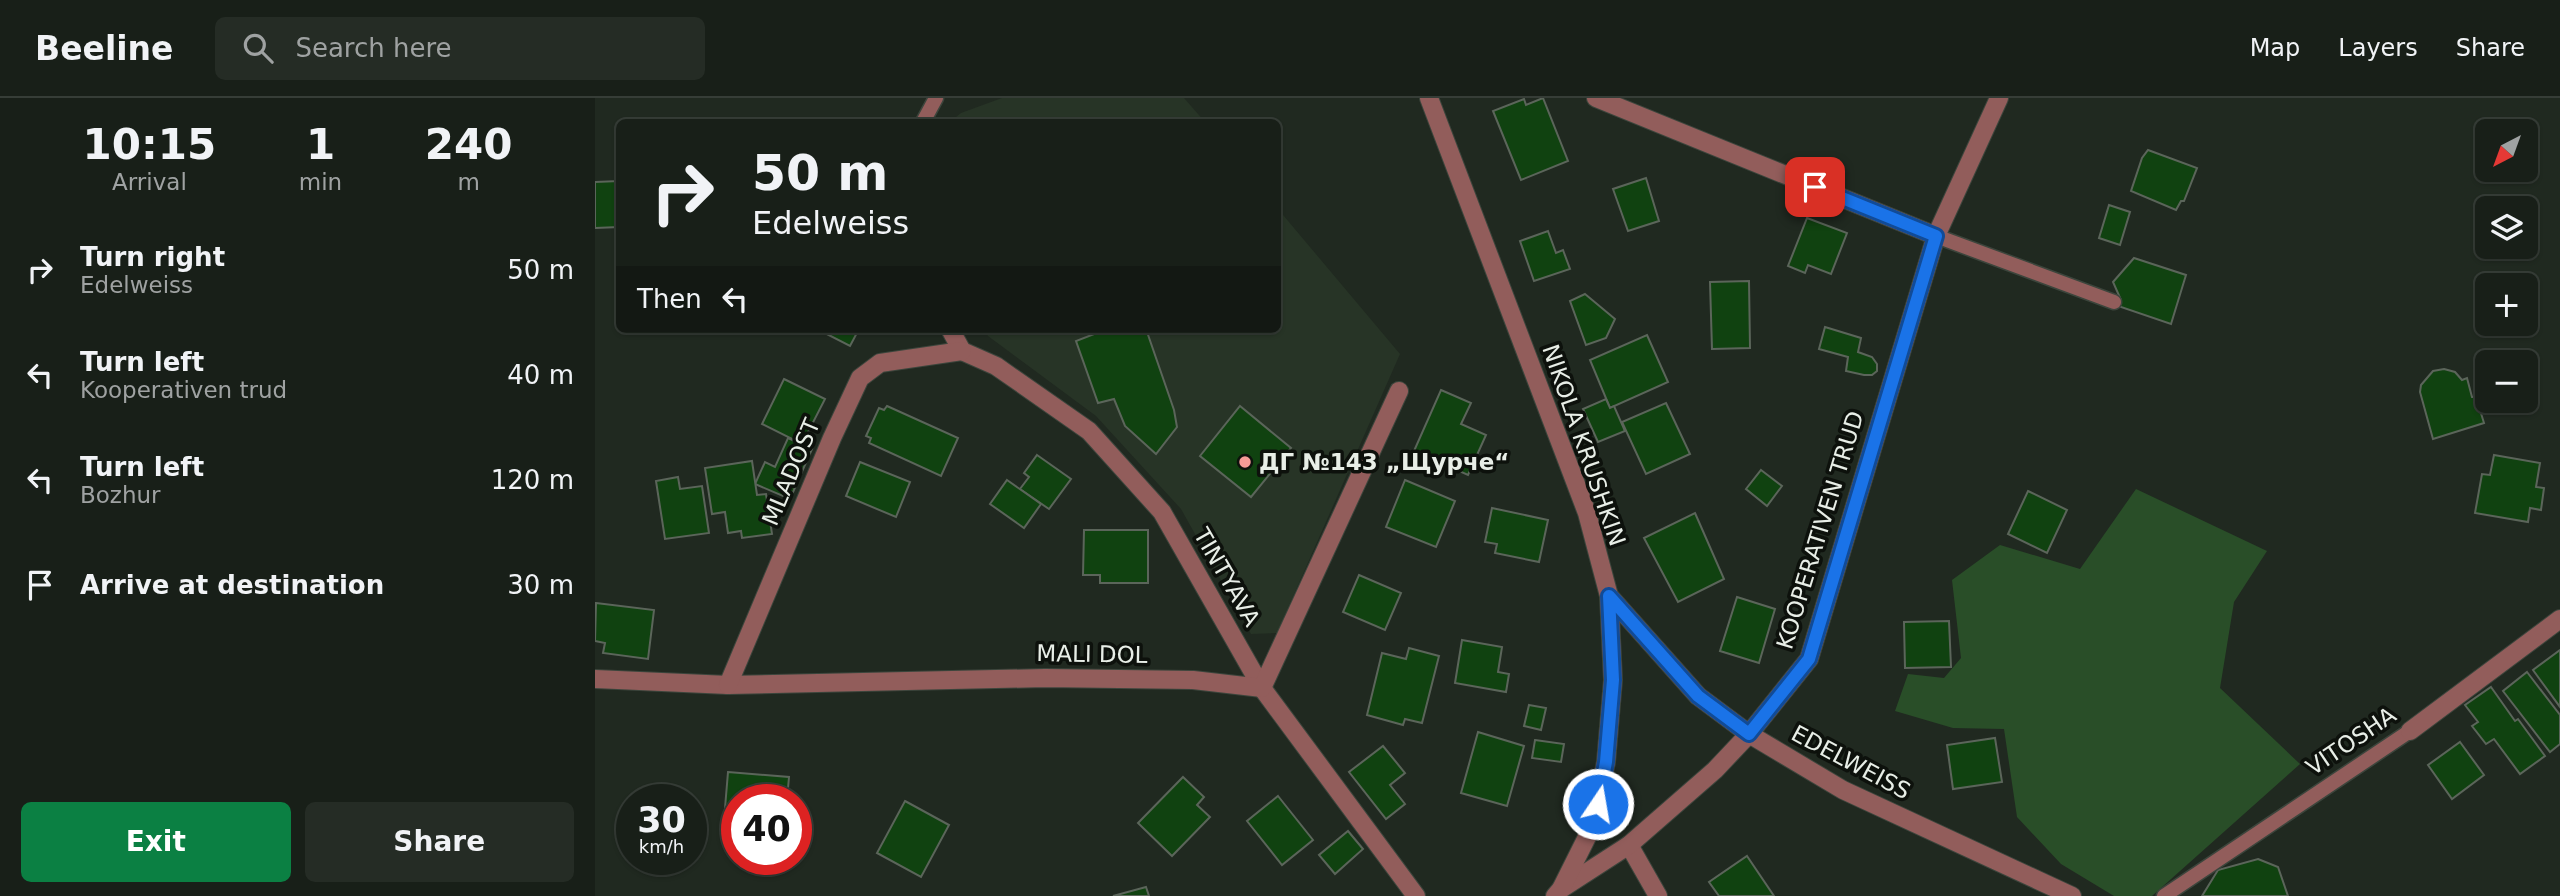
<!DOCTYPE html>
<meta charset="utf-8">
<style>
:root{--surface:#181f18;--page:#252c25;--text:#f1f3f6;--muted:#9fa2a2;--line:#363d37;--accent:#0b8043}
body{margin:0;font-family:"DejaVu Sans",sans-serif;background:var(--page);color:var(--text);height:100vh;display:flex;flex-direction:column;font-size:26px;white-space:nowrap}
*{box-sizing:border-box;margin:0}
p{font-size:23px;color:var(--muted)}
.icon{flex:none;width:38px;height:38px;fill:none;stroke:currentColor;stroke-width:2;stroke-linecap:round;stroke-linejoin:round}
.map{position:relative;flex:1;overflow:hidden}
.details{display:flex;flex-direction:column;background:var(--surface);width:595px}
.details>*{flex:none}
.banner{position:absolute;left:21px;top:21px;width:665px;height:214px;border-radius:10px;box-shadow:0 2px 5px #0004,0 0 0 2px var(--line);background:#181f18;color:var(--text);overflow:hidden}
.needle{width:46px;rotate:221deg}
.buttons{position:absolute;left:1880px;top:21px;display:grid;gap:14px}
.buttons a{display:grid;place-items:center;width:63px;height:63px;border-radius:10px;background:var(--surface);box-shadow:0 2px 5px #0004,0 0 0 2px var(--line);font-size:35px}
.speed{position:absolute;left:21px;top:686px;display:flex;gap:14px;font-size:35px;font-weight:700;text-align:center}
.speed>*{display:grid;place-content:center;width:91px;height:91px;border-radius:50%;background:var(--surface);box-shadow:0 2px 5px #0004,0 0 0 2px var(--line);line-height:1}
.speed small{font-size:18px;font-weight:400}
.speed .limit{border:10px solid #d22;background:#fff;color:#111}
.pin{position:absolute;display:grid;place-items:center;width:60px;height:60px;color:#fff;margin:-30px;border-radius:14px;box-shadow:0 4px 10px #0006}
.me{position:absolute;width:77px;margin:-38px;rotate:12deg;stroke-linejoin:round;filter:drop-shadow(0 0 5px #0008)}
.turn{display:flex;align-items:center;gap:24px;height:147px;padding:0 21px;font-size:32px}
.turn .icon{width:91px;height:91px;stroke-width:2.5}
.turn b{display:block;font-size:49px;line-height:60px}
.then{display:flex;align-items:center;height:66px;padding:0 21px;background:#0003;gap:14px;font-size:26px}
.eta{display:flex;justify-content:space-evenly;align-items:center;height:119px;text-align:center}
.eta b{font-size:42px;font-weight:700;line-height:49px}
.action{display:flex;gap:14px;margin-top:auto;padding:14px 21px}
.action a{flex:1;height:80px;border-radius:10px;background:var(--accent);color:#fff;font-size:28px;font-weight:700;line-height:80px;text-align:center}
.action a+a{background:var(--page);color:var(--text)}
ul{padding:0;list-style:none}
li{display:flex;align-items:center;gap:21px;height:105px;padding:0 21px}
li div{flex:1}
li b{display:block;font-size:26px}
li em{font-style:normal}
header{display:flex;align-items:center;gap:42px;box-sizing:border-box;height:98px;padding:0 35px;background:var(--surface);border-bottom:2px solid var(--line)}
header strong{font-size:33px}
nav{display:flex;gap:38px;margin-inline-start:auto;font-size:24px}
.search{width:490px;height:63px;background:var(--page);display:flex;align-items:center;gap:18px;box-sizing:border-box;padding:0 24px;border-radius:10px;color:var(--muted);font-size:26px}
main{display:flex;flex:1;min-height:0}
.map>svg:first-child{display:block}
.built{fill:#273426}
.green{fill:#294e28}
.building{fill:#104210;stroke:#5b655a;stroke-width:2}
.lines{fill:none;stroke-linecap:round;stroke-linejoin:round}
.service-casing{stroke:#3c453c;stroke-width:17}
.minor-casing{stroke:#3c453c;stroke-width:20}
.tertiary-casing{stroke:#3c453c;stroke-width:20}
.service{stroke:#925d5b;stroke-width:14}
.minor{stroke:#925d5b;stroke-width:18}
.tertiary{stroke:#925d5b;stroke-width:18}
.route-casing{stroke:#114b97;stroke-width:18}
.route{stroke:#1a73e8;stroke-width:12}
.poi-dot{fill:#f59b97;stroke:#0d110c;stroke-width:2.5}
.labels{text-anchor:middle;stroke-width:7;stroke-linejoin:round;paint-order:stroke}
.street-label{font-size:23px;fill:#e8eee7;stroke:#0d110c}
.poi-label{font-size:23px;font-weight:bold;fill:#e8eee7;stroke:#0d110c;text-anchor:start}
</style>
<header>
<strong>Beeline</strong>
<div class="search"><svg class="icon" aria-label="search" viewBox="0 0 24 24"><circle cx="10" cy="10" r="6"/><path d="M15 15l6 6"/></svg>Search here</div>
<nav><a>Map</a><a>Layers</a><a>Share</a></nav>
</header>
<main>
<section class="details">
<div class="eta">
<div><b>10:15</b><p>Arrival</p></div>
<div><b>1</b><p>min</p></div>
<div><b>240</b><p>m</p></div>
</div>
<ul>
<li><svg class="icon" aria-label="right" viewBox="0 0 24 24"><path d="M7 20v-9h11M14 6l5 5-5 5"/></svg><div><b>Turn right</b><p>Edelweiss</p></div><em>50 m</em></li>
<li><svg class="icon" aria-label="left" viewBox="0 0 24 24"><path d="M17 20v-9H6M10 6l-5 5 5 5"/></svg><div><b>Turn left</b><p>Kooperativen trud</p></div><em>40 m</em></li>
<li><svg class="icon" aria-label="left" viewBox="0 0 24 24"><path d="M17 20v-9H6M10 6l-5 5 5 5"/></svg><div><b>Turn left</b><p>Bozhur</p></div><em>120 m</em></li>
<li><svg class="icon" aria-label="arrive" viewBox="0 0 24 24"><path d="M6 21V4h12l-3 4 3 4H6"/></svg><div><b>Arrive at destination</b></div><em>30 m</em></li>
</ul>
<div class="action"><a>Exit</a><a>Share</a></div>
</section>
<div class="map">
<svg width="1965" height="798" viewBox="0 0 1965 798">
<rect width="100%" height="100%" fill="#202920"/>
<g class="built">
<polygon points="407,0 589,0 610,24 355,24 366,15"/>
<polygon points="683,111 805,256 682,535 656,536 586,411 501,318 393,238 389,231 682,231"/>
</g>
<polygon class="green" points="1541,391 1672,453 1639,504 1625,590 1705,666 1557,798 1519,798 1466,766 1422,719 1409,631 1358,630 1300,613 1313,576 1349,580 1366,560 1357,482 1405,447 1485,471"/>
<g class="building">
<polygon points="948,0 973,63 926,82 898,13 929,1 931,7"/>
<polygon points="1553,52 1602,70 1589,103 1586,103 1581,112 1536,93 1547,60"/>
<polygon points="1051,80 1064,123 1033,133 1018,91"/>
<polygon points="24,83 24,129 0,130 0,84"/>
<polygon points="1514,107 1535,114 1525,147 1504,140"/>
<polygon points="1212,120 1252,135 1236,176 1213,167 1210,175 1193,168"/>
<polygon points="953,133 961,155 968,152 975,171 939,183 925,143"/>
<polygon points="1539,160 1591,177 1576,226 1523,208 1526,202 1518,184"/>
<polygon points="1154,183 1155,250 1117,251 1115,184"/>
<polygon points="990,196 1020,221 1011,240 991,247 975,203"/>
<polygon points="1230,229 1266,240 1263,254 1277,259 1282,266 1282,273 1277,277 1269,277 1251,273 1253,259 1224,251"/>
<polygon points="222,231 264,231 255,248"/>
<polygon points="512,231 551,231 579,312 582,329 561,356 530,328 519,301 503,305 481,243"/>
<polygon points="1052,237 1073,284 1015,310 995,262"/>
<polygon points="1849,271 1860,274 1867,282 1872,280 1877,299 1881,299 1889,325 1838,341 1825,294 1826,287 1838,273"/>
<polygon points="189,281 230,301 207,346 167,326"/>
<polygon points="846,292 876,305 866,326 891,337 873,377 819,353"/>
<polygon points="1011,301 1015,310 1019,308 1030,333 1003,344 988,311"/>
<polygon points="1071,305 1095,356 1051,376 1027,324"/>
<polygon points="292,308 363,340 346,378 274,345 276,340 271,338 284,310 289,312"/>
<polygon points="645,308 696,350 656,399 605,358"/>
<polygon points="193,340 217,351 195,401 160,386 170,364 180,369"/>
<polygon points="442,357 476,381 454,411 425,391 434,379 429,375"/>
<polygon points="1899,357 1945,365 1941,389 1949,390 1946,412 1935,410 1933,424 1880,415 1887,376 1895,377"/>
<polygon points="157,363 162,397 171,396 177,436 147,440 146,433 133,435 130,414 117,416 110,370"/>
<polygon points="265,364 315,384 301,419 251,398"/>
<polygon points="1166,372 1187,388 1172,408 1151,391"/>
<polygon points="83,379 85,391 107,388 114,435 70,441 61,383"/>
<polygon points="412,382 446,406 429,430 395,406"/>
<polygon points="810,382 860,403 841,449 791,429"/>
<polygon points="1433,393 1472,412 1452,455 1413,436"/>
<polygon points="897,410 953,422 944,464 900,455 902,446 890,444"/>
<polygon points="1100,415 1129,481 1083,504 1049,440"/>
<polygon points="489,432 553,432 553,485 505,485 505,477 488,477"/>
<polygon points="764,477 806,495 790,532 748,514"/>
<polygon points="1142,499 1180,511 1164,565 1125,553"/>
<polygon points="1,505 59,512 53,561 8,555 10,545 0,543"/>
<polygon points="1354,523 1356,569 1310,570 1309,524"/>
<polygon points="867,542 907,549 903,574 914,576 911,594 860,585"/>
<polygon points="814,550 844,558 827,625 810,621 808,627 772,617 787,555 811,561"/>
<polygon points="1965,552 1965,609 1938,572"/>
<polygon points="1932,574 1965,617 1965,646 1955,654 1908,593"/>
<polygon points="1896,589 1920,623 1923,621 1950,658 1925,676 1899,641 1891,646 1877,628 1883,624 1870,607"/>
<polygon points="934,607 951,610 946,632 929,628"/>
<polygon points="883,634 929,648 912,708 866,695"/>
<polygon points="1400,640 1407,684 1358,691 1352,647"/>
<polygon points="940,642 969,646 966,664 937,660"/>
<polygon points="1865,644 1889,677 1857,701 1833,667"/>
<polygon points="788,648 810,675 795,687 810,706 791,721 754,674"/>
<polygon points="133,674 194,679 192,702 142,702 142,723 129,722"/>
<polygon points="588,679 609,699 602,707 615,719 577,758 543,725"/>
<polygon points="683,698 718,742 687,767 652,723"/>
<polygon points="310,703 354,727 326,779 282,755"/>
<polygon points="753,733 768,751 740,776 724,757"/>
<polygon points="1152,758 1179,798 1124,798 1114,784"/>
<polygon points="1663,761 1683,769 1693,798 1607,798 1623,772"/>
<polygon points="551,789 554,798 518,798"/>
</g>
<g class="lines">
<defs>
<g id="service">
<polyline points="328,24 341,0"/>
<polyline points="1341,138 1519,204"/>
<polyline points="1569,798 1815,633"/>
</g>
<g id="minor">
<polyline points="1001,0 1341,138"/>
<polyline points="355,231 367,253 401,268 494,333 567,414 667,590 821,798"/>
<polyline points="1014,498 1103,598 1154,636 1248,692 1477,798"/>
<polyline points="0,581 133,587 450,580 598,582 667,590 804,293"/>
<polyline points="133,587 237,340 265,280 285,265 367,253"/>
<polyline points="1815,633 1965,521"/>
<polyline points="1034,747 1063,798"/>
<polyline points="966,791 1034,747 1120,672 1154,636 1214,561 1341,138 1404,0"/>
</g>
<polyline id="tertiary" points="834,0 992,415 1014,498 1018,582 1011,664 998,727 966,791 960,798"/>
</defs>
<use href="#service" class="service-casing"/>
<use href="#minor" class="minor-casing"/>
<use href="#tertiary" class="tertiary-casing"/>
<use href="#service" class="service"/>
<use href="#minor" class="minor"/>
<use href="#tertiary" class="tertiary"/>
</g>
<g class="lines">
<defs>
<polyline id="route" points="1003,706 1011,664 1018,582 1014,498 1103,598 1154,636 1214,561 1341,138 1220,89"/>
</defs>
<use href="#route" class="route-casing"/>
<use href="#route" class="route"/>
</g>
<circle class="poi-dot" cx="650" cy="364" r="7"/>
<g class="labels">
<g class="street-label">
<text transform="translate(989 347) rotate(71)" y="8">NIKOLA KRUSHKIN</text>
<text transform="translate(196 374) rotate(-67)" y="8">MLADOST</text>
<text transform="translate(1225 432) rotate(-73)" y="8">KOOPERATIVEN TRUD</text>
<text transform="translate(632 479) rotate(60)" y="8">TINTYAVA</text>
<text transform="translate(497 556) rotate(1)" y="8">MALI DOL</text>
<text transform="translate(1756 643) rotate(-34)" y="8">VITOSHA</text>
<text transform="translate(1256 664) rotate(28)" y="8">EDELWEISS</text>
</g>
<g class="poi-label">
<text x="664" y="372">ДГ №143 „Щурче“</text>
</g>
</g>
</svg>
<div class="buttons">
<a><svg class="needle" viewBox="-14 -14 28 28"><path d="M0-13l5 13h-10z" fill="#e53935"/><path d="M0 13l5-13h-10z" fill="#9fa2a2"/></svg></a>
<a><svg class="icon" aria-label="layers" viewBox="0 0 24 24"><path d="M12 4l9 5-9 5-9-5zM3 14l9 5 9-5"/></svg></a>
<a>+</a>
<a>−</a>
</div>
<div class="speed"><div>30<small>km/h</small></div><div class="limit">40</div></div>
<div class="pin" style="left:1220px;top:89px;background:#d93025"><svg class="icon" aria-label="arrive" viewBox="0 0 24 24"><path d="M6 21V4h12l-3 4 3 4H6"/></svg></div>
<svg class="me" style="left:1003px;top:706px" viewBox="-20 -20 40 40"><circle r="17" fill="#1a73e8" stroke="#fff" stroke-width="3"/><path d="M0-11L8 9 0 5-8 9z" fill="#fff"/></svg>
<div class="banner">
<div class="turn"><svg class="icon" aria-label="right" viewBox="0 0 24 24"><path d="M7 20v-9h11M14 6l5 5-5 5"/></svg><div><b>50 m</b>Edelweiss</div></div>
<div class="then">Then<svg class="icon" aria-label="left" viewBox="0 0 24 24"><path d="M17 20v-9H6M10 6l-5 5 5 5"/></svg></div>
</div>
</div>
</main>
